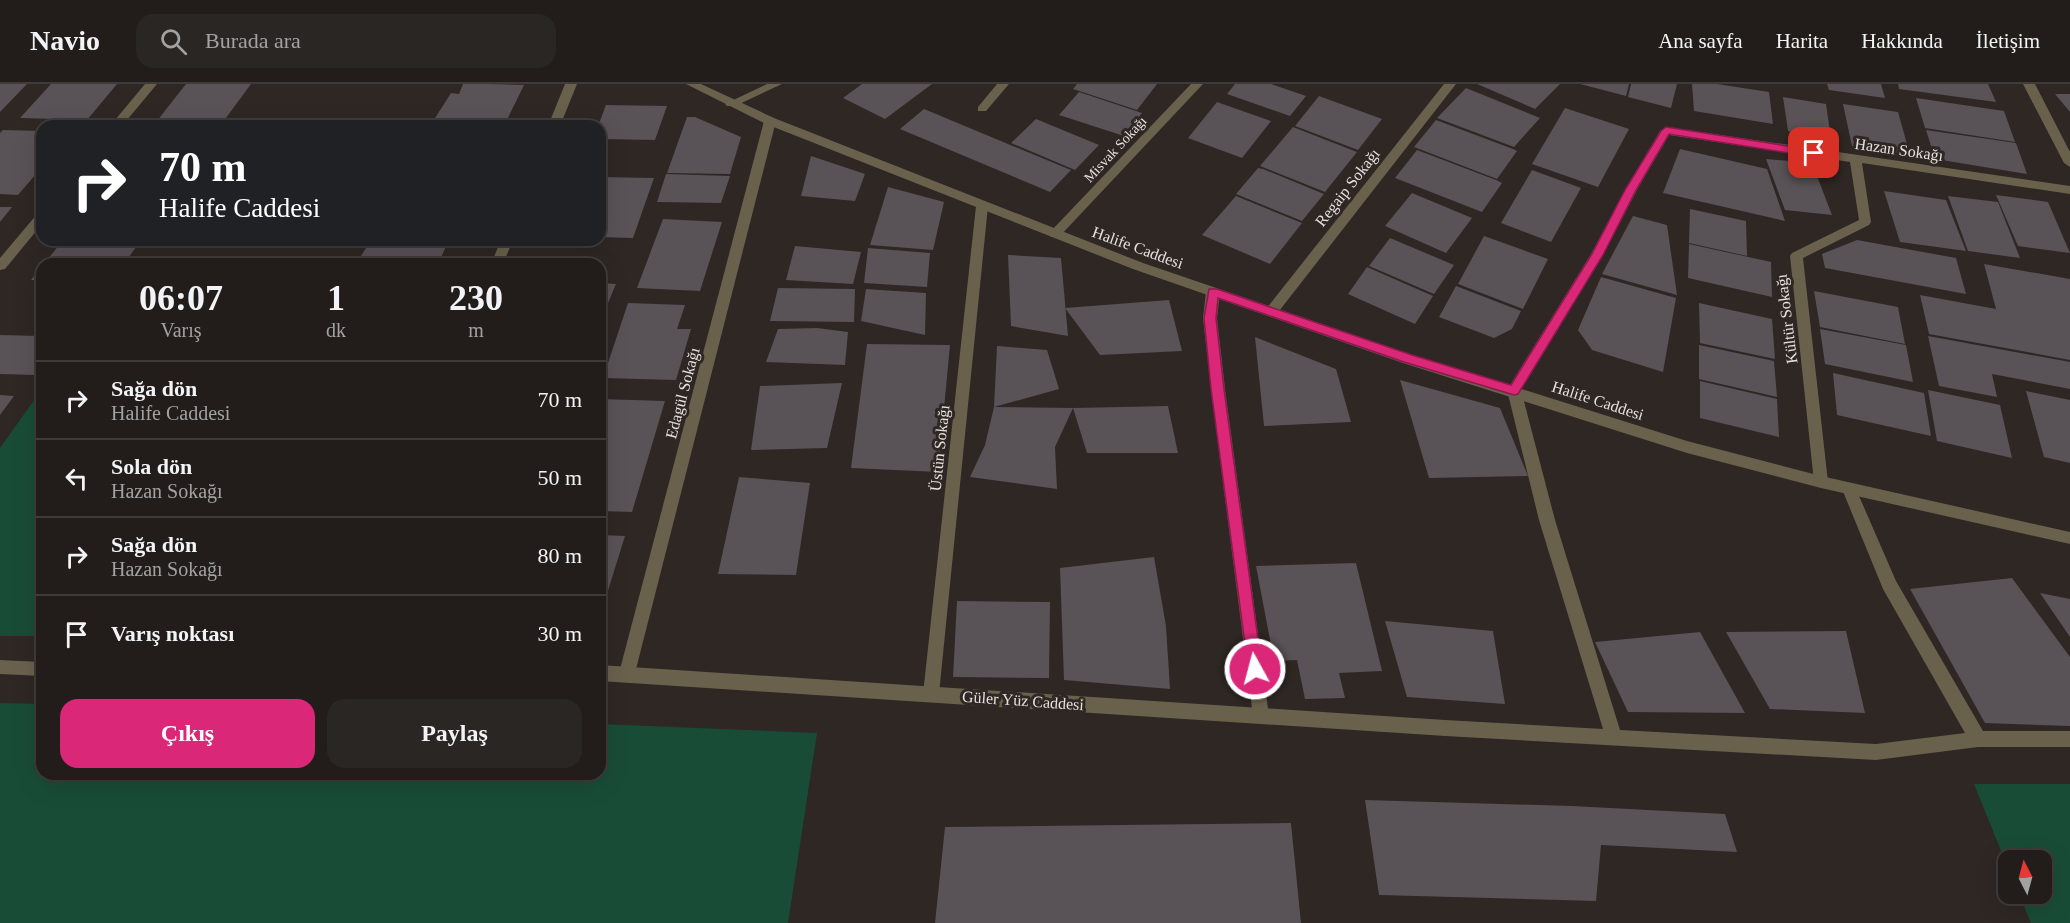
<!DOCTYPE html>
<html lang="tr">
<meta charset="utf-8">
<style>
:root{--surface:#221d1b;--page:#2a2624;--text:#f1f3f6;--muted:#a2a2a3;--line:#3f3b3a;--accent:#db2777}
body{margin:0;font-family:Georgia,serif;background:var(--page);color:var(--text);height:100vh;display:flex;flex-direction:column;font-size:22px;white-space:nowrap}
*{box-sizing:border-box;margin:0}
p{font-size:20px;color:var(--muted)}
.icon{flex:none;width:33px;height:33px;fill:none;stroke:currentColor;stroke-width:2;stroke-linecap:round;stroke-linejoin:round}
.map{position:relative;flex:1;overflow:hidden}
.side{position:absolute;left:36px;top:174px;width:570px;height:522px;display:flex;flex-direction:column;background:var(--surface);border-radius:18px;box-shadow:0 6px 24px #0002,0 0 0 2px var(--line)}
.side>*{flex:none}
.banner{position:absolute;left:36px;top:36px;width:570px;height:126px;border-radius:18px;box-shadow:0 6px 24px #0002,0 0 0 2px var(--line);background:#202124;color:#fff;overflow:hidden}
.needle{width:39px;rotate:354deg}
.fabs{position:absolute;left:1998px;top:766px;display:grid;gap:12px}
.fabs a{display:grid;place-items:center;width:54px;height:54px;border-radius:12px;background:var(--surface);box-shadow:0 6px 24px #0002,0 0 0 2px var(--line);font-size:30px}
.pin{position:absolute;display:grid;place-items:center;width:51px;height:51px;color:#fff;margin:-26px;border-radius:12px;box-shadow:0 3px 9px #0006}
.me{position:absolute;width:66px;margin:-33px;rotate:353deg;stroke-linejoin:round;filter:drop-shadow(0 0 4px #0008)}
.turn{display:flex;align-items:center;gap:21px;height:126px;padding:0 24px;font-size:27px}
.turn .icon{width:78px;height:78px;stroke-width:2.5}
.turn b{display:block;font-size:42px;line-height:51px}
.eta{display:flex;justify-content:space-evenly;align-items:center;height:102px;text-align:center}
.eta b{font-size:36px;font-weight:600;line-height:42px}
.cta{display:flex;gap:12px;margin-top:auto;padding:12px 24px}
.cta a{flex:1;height:69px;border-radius:18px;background:var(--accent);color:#fff;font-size:24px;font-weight:600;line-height:69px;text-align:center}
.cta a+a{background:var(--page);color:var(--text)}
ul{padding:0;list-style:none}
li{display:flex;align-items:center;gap:18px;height:78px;padding:0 24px;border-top:2px solid var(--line)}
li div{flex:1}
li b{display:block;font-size:22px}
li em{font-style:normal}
header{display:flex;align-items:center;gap:36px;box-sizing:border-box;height:84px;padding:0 30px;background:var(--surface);border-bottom:2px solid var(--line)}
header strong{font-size:28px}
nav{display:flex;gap:33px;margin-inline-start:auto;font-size:21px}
.search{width:420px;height:54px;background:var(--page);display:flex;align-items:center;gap:15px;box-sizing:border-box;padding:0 21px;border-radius:18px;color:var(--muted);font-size:22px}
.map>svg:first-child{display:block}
.green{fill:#194c37}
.building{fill:#595257}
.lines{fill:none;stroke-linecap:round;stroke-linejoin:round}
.service{fill:#69614c;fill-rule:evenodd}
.minor{fill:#69614c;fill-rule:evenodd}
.tertiary{fill:#69614c;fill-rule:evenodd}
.route{fill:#db2777;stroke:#8e194d;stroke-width:1.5}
.labels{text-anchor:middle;stroke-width:6;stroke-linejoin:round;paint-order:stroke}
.far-street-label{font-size:14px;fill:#e6e1df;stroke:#2e2724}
.street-label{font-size:16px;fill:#e6e1df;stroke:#2e2724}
</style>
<header>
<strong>Navio</strong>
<div class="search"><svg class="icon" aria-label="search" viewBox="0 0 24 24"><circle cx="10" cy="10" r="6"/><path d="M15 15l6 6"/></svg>Burada ara</div>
<nav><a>Ana sayfa</a><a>Harita</a><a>Hakkında</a><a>İletişim</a></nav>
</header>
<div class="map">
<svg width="2070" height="839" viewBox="0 0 2070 839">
<rect width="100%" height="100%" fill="#2e2724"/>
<g class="green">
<polygon points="42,305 42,552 0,552 0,364"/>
<polygon points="0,619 42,620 42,690 600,690 600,640 817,649 788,839 0,839"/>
<polygon points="1974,700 2070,700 2070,839 2031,839 2019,810 2042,810 2042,777 2008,777 2008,784"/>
</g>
<g class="building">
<polygon points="0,0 27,0 0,28"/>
<polygon points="51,0 117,0 87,36 20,34"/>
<polygon points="186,0 251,0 220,42 153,42"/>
<polygon points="463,0 488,0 524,1 504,42 430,42 451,9 459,10"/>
<polygon points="862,0 932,0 885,35 843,14"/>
<polygon points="1077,0 1157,0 1137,26 1073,5"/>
<polygon points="1235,0 1271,0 1306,12 1290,32 1227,10"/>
<polygon points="1477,0 1560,0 1535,25"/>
<polygon points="1580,0 1629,0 1626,12"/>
<polygon points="1631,0 1677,0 1671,24 1628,13"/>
<polygon points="1692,0 1717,0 1769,8 1773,40 1694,27"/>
<polygon points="1827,0 1881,0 1885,14 1829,6"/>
<polygon points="1898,0 1988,0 1996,18 1899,5"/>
<polygon points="1466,4 1540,34 1514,63 1437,34"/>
<polygon points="1079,8 1142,29 1124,52 1059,31"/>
<polygon points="2055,10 2070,10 2070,28"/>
<polygon points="1319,12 1382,35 1358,66 1295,42"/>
<polygon points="1783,13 1826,20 1831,55 1788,47"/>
<polygon points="1916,14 2004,27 2015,58 1925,44"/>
<polygon points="1217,18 1271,37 1242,74 1188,54"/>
<polygon points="1843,20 1898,28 1910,71 1852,62"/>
<polygon points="606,21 667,22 655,56 600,55 600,42 598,42"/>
<polygon points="1565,24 1629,45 1598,103 1532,80"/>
<polygon points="924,25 1008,60 1071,86 1050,108 900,45"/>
<polygon points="687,33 695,33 741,53 730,90 667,89"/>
<polygon points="1036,35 1099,61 1075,86 1011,59"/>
<polygon points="1436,36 1513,65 1517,67 1497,95 1414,63"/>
<polygon points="1293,43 1357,68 1325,108 1260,82"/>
<polygon points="3,46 42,47 42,83 18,111 0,110 0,49"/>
<polygon points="1926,46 2016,59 2027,90 1935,75"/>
<polygon points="1680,65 1767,85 1785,137 1663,109"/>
<polygon points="1417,66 1496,96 1502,99 1482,128 1395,94"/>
<polygon points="811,72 865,90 855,117 801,112"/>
<polygon points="1766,75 1812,79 1832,131 1785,126"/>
<polygon points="1258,84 1263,85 1324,110 1302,137 1236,110"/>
<polygon points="1532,86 1581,104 1551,158 1501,139"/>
<polygon points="666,90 730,92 721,119 657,118"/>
<polygon points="600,93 654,94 633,154 600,153"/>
<polygon points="888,103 944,118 933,166 870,161"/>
<polygon points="1884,107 1946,116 1966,167 1900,158"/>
<polygon points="1412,109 1472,134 1446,169 1385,142"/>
<polygon points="1996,111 2048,118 2070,169 2018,162"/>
<polygon points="1236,112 1302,139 1270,180 1202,151"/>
<polygon points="1948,112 1998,118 2020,174 1968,167"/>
<polygon points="0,123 12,123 0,138"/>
<polygon points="1690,125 1746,137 1747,172 1689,159"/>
<polygon points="1633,132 1667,141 1677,211 1602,190"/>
<polygon points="663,135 722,138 700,207 637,204"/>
<polygon points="1484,152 1548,175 1523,225 1458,200"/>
<polygon points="1390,154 1454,181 1434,210 1369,182"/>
<polygon points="63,156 141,156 124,180 44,180"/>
<polygon points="371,156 449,156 438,180 356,180"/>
<polygon points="1857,156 1956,174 1966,210 1825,184 1822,170"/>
<polygon points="1689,160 1771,178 1772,213 1688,194"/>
<polygon points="795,162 861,168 853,200 786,196"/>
<polygon points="868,164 930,169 927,203 864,199"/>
<polygon points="1008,171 1061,174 1068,252 1011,242"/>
<polygon points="1984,180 2070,195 2070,276 1929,250 1920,211 1996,225"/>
<polygon points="42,182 42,196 31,196"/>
<polygon points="1367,183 1433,212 1415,240 1348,210"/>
<polygon points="1601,193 1676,214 1663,288 1592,266 1578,246"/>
<polygon points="600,199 616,200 600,238"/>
<polygon points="1456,202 1521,227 1512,245 1494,254 1439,233"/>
<polygon points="778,204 855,205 854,238 770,237"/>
<polygon points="866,205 926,209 925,251 861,237"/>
<polygon points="1814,207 1898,223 1905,260 1820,243"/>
<polygon points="1169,216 1182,267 1100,271 1065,224"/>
<polygon points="628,219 685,221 677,245 691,245 676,296 603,294"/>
<polygon points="1699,219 1772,235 1775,275 1700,259"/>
<polygon points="817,244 848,248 845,281 766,278 778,245"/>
<polygon points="1820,245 1906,261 1913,298 1825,280"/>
<polygon points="0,251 42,252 42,281 35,291 0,290"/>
<polygon points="1928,252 2070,278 2070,305 1992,290 1997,313 1939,302"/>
<polygon points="1255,253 1336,285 1351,338 1264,342"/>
<polygon points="867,260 950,261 938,388 851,384"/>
<polygon points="1699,261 1774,277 1777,313 1699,295"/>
<polygon points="997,262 1047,266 1059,305 994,323 1073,324 1168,322 1178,369 1087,369 1073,324 1055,363 1057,405 970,393 985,361 994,323"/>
<polygon points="1833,289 1924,309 1931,352 1837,331"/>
<polygon points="1400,296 1500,324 1528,392 1429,394"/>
<polygon points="1700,297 1777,315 1779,353 1700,334"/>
<polygon points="842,299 827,364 751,366 760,302"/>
<polygon points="1928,306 2000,321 2012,374 1937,357"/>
<polygon points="2026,307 2070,316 2070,379 2044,373"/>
<polygon points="0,311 14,312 0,331"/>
<polygon points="600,315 665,317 632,428 600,427"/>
<polygon points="739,393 810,399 796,491 718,490"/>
<polygon points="600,451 625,452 601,529 600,529"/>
<polygon points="1154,473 1166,542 1170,605 1064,596 1060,484"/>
<polygon points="1356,479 1382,587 1339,589 1345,614 1305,615 1297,576 1274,577 1256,482"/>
<polygon points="2012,494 2070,573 2070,642 1985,639 1910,505"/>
<polygon points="2040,509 2070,515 2070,553"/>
<polygon points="957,517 1050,518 1049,594 953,593"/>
<polygon points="1385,537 1493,547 1505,620 1407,613"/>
<polygon points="1846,547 1865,629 1770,625 1726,548"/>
<polygon points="1700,548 1745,629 1628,628 1595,558"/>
<polygon points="1365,716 1572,722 1725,730 1737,768 1601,761 1596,817 1379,811"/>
<polygon points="1291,739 1301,839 935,839 945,743"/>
</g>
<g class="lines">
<polygon class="service" points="997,0 1009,0 986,27 978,27 978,23"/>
<g class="minor">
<polygon points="145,0 157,0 122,42 110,42"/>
<polygon points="565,0 577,0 560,42 548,42"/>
<polygon points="767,0 782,0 735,22 727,22 725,20"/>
<polygon points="1191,0 1203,0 1059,153 1051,153 1049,150 1051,147"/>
<polygon points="1444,0 1456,0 1276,231 1266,231 1264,228 1266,225"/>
<polygon points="770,33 776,37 635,589 633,594 627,597 621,594 619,589 764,37"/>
<polygon points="1666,43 2070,102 2070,110 1862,79 1871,138 1869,141 1803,174 1828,398 1826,402 1816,402 1814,398 1790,172 1792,169 1859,136 1850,78 1669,51 1637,106 1603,171 1521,306 1555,436 1620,646 1876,660 1965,649 1883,505 1842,405 1844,401 1854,401 1856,405 1896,497 1983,647 2070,647 2070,663 1978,663 1876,676 1445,652 1439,650 1436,644 1439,638 1445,636 1603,645 1539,436 1507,306 1591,170 1625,106 1660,47"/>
<polygon points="982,118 988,122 939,610 937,615 931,618 925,615 923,610 976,122"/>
<polygon points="42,128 42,140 5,185 0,186 0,174 38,129"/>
<polygon points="501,156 513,156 503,180 491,180"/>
<polygon points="1213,203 1220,208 1217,234 1225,305 1269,632 1267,638 1261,640 1255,638 1253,632 1211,305 1203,234 1206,208"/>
</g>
<g class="tertiary">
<polygon points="686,0 701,0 774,34 1143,179 1413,271 1687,357 1821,392 2070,448 2070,460 1821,404 1687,369 1403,279 1133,185 766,40"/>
<polygon points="2023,0 2035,0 2070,68 2070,83 2064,79"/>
<polygon points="0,576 42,578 42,592 0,590"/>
<polygon points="600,581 1445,636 1451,638 1454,644 1451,650 1445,652 600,597"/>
</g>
</g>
<polygon class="route" points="1666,43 1814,66 1819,69 1814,73 1669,50 1636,106 1603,171 1518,310 1514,311 1404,278 1218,214 1216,234 1224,305 1262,585 1260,590 1255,592 1249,590 1211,305 1204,234 1209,205 1217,205 1412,271 1511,301 1592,170 1625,106 1661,47"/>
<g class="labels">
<g class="far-street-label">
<text transform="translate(1115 65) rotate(-47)" y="5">Misvak Sokağı</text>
</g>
<g class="street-label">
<text transform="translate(1899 65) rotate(8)" y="6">Hazan Sokağı</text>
<text transform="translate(1347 103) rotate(-52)" y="6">Regaip Sokağı</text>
<text transform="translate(1138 163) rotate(20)" y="6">Halife Caddesi</text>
<text transform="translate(1786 235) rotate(-97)" y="6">Kültür Sokağı</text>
<text transform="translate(682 309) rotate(-75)" y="6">Edagül Sokağı</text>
<text transform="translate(1598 316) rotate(18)" y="6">Halife Caddesi</text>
<text transform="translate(939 364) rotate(-84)" y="6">Üstün Sokağı</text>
<text transform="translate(1023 616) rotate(4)" y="6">Güler Yüz Caddesi</text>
</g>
</g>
</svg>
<div class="fabs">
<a><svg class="needle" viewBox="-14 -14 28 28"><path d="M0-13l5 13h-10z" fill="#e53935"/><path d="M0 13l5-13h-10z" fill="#a2a2a3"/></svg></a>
</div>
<div class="pin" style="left:1814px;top:69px;background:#d93025"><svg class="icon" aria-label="arrive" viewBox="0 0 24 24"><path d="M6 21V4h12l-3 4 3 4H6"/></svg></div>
<svg class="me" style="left:1255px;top:585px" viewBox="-20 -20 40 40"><circle r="17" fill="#db2777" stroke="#fff" stroke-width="3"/><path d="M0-11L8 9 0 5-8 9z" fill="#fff"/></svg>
<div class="banner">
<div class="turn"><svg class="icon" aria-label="right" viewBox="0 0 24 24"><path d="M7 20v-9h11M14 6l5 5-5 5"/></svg><div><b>70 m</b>Halife Caddesi</div></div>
</div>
<section class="side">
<div class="eta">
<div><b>06:07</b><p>Varış</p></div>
<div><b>1</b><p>dk</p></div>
<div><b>230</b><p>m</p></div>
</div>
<ul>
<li><svg class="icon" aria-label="right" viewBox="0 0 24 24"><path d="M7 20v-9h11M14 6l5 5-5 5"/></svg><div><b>Sağa dön</b><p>Halife Caddesi</p></div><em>70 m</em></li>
<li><svg class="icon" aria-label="left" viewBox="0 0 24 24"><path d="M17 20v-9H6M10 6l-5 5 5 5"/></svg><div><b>Sola dön</b><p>Hazan Sokağı</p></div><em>50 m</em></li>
<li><svg class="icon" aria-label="right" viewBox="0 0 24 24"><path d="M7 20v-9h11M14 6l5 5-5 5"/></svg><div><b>Sağa dön</b><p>Hazan Sokağı</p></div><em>80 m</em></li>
<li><svg class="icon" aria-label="arrive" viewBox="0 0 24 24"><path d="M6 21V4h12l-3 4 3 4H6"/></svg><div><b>Varış noktası</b></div><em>30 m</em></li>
</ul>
<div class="cta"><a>Çıkış</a><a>Paylaş</a></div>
</section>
</div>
